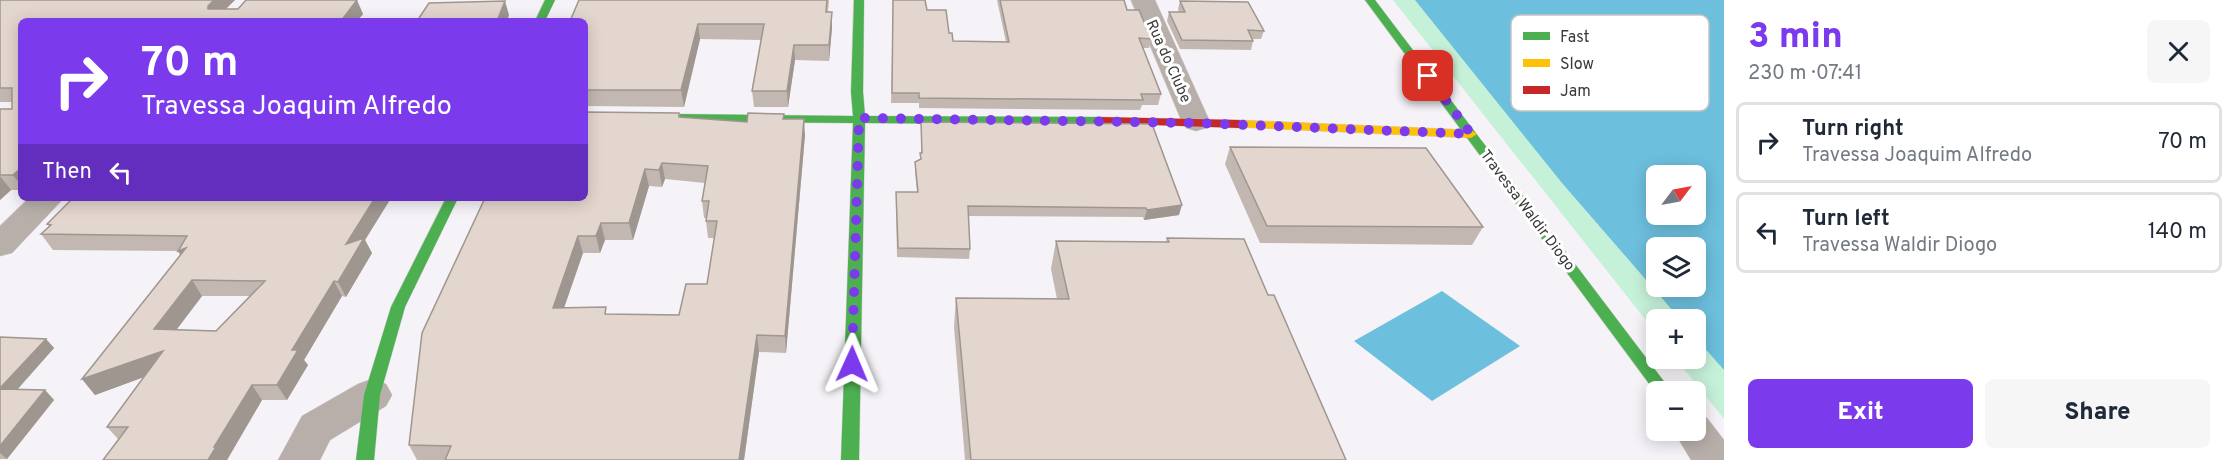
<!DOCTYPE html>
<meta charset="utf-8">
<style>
:root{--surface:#fff;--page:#f6f6f7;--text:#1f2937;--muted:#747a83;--line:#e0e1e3;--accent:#7c3aed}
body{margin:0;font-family:Overpass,sans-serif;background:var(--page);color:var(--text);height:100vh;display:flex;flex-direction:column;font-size:22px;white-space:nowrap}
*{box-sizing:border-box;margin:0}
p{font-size:20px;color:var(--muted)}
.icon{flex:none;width:33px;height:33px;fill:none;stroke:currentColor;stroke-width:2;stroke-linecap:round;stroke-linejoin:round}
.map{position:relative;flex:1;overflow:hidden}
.panel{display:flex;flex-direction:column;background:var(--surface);width:510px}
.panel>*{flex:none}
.guide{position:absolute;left:18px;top:18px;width:570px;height:183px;border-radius:9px;box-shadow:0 3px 15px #0003;background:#7c3aed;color:#fff;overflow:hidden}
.needle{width:39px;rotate:58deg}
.controls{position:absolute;left:1646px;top:165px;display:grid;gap:12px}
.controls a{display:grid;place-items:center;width:60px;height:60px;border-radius:9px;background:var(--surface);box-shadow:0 3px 15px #0003;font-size:30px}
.pin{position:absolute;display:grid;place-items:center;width:51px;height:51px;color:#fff;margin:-26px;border-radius:12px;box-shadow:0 3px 9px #0006}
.me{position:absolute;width:66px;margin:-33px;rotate:1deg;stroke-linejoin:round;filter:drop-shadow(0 0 4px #0008)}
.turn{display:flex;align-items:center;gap:21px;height:126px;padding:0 24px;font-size:27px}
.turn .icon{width:78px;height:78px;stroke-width:2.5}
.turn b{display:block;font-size:42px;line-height:51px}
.then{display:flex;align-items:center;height:57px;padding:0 24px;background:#0003;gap:12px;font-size:22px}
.round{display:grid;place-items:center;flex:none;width:63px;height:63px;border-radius:9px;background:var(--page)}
.headline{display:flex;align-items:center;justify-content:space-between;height:102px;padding:0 24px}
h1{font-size:36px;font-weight:800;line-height:45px;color:var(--accent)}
.button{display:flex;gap:12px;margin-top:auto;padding:12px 24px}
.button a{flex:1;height:69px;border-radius:9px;background:var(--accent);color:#fff;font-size:24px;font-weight:800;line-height:69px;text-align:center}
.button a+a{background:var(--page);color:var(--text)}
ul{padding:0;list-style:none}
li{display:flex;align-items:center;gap:18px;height:81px;margin:0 12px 9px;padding:0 12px;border:3px solid var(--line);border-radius:9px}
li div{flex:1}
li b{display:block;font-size:22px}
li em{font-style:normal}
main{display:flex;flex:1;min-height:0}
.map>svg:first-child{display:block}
.green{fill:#c6f1d9;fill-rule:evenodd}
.water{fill:#6dbfde;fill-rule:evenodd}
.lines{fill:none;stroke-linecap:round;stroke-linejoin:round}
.street-casing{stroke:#d0cfd1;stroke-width:1}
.fast-casing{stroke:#d0cfd1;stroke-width:1}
.slow-casing{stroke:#d0cfd1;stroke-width:1}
.jam-casing{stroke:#d0cfd1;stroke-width:1}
.street{fill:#b8afaa;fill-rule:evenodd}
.fast{fill:#4caf50;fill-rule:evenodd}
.slow{fill:#ffc107;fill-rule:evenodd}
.jam{fill:#c62828;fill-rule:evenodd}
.wall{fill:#c3b8b1;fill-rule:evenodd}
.shaded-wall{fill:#9f9690}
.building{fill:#e3d6ce;stroke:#9f9690;stroke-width:1.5;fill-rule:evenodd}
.route{stroke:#7c3aed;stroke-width:10;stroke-dasharray:0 18}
.labels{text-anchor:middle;stroke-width:6;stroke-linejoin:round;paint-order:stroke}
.street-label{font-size:15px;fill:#3a3a3c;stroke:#fff}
.key{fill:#fff;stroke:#c4c4c4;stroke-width:1.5}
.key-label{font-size:16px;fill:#3a3a3c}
</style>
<main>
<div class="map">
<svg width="1724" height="460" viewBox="0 0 1724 460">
<rect width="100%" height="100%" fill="#f5f3f7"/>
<path class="green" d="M1393,0H1724V419L1676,359L1695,358V320H1656V333ZM1656,176H1695V214H1656ZM1656,248H1695V286H1656Z"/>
<g class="water">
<path d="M1415,0H1724V370L1695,337V320L1680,319L1562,183ZM1656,176H1695V214H1656ZM1656,248H1695V286H1656Z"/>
<polygon points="1442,291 1520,346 1432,401 1354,341"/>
</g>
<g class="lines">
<defs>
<g id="street">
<polygon points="1131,0 1155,0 1210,122 1206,128 1196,131 1186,128 1182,122"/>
<polygon points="29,198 64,198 12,253 0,256 0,226"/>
<polygon points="372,379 386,384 392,395 386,406 330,440 320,460 278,460 302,416 358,384"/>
<polygon points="1695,414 1707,418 1724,440 1724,460 1691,460 1673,430 1695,430"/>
</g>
<g id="fast">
<polygon points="545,0 555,0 545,21 535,21"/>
<polygon points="854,0 864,0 863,92 865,116 1099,117 1105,121 1099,125 865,123 859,460 841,460 853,123 585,121 585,113 853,116 851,92"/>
<polygon points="1365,0 1375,0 1672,392 1656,392 1656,393"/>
<polygon points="446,198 458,198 405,307 380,395 374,460 356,460 364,395 391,307"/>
</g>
<polygon id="slow" points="1239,120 1471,130 1477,134 1471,138 1235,127 1233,124"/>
<polygon id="jam" points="1099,117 1239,120 1245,124 1239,128 1095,123 1093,121 1095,119"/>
</defs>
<use href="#street" class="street-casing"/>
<use href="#fast" class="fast-casing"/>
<use href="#slow" class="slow-casing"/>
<use href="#jam" class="jam-casing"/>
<use href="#street" class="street"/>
<use href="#fast" class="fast"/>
<use href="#slow" class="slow"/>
<use href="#jam" class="jam"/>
</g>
<g class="wall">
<polygon points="0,0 235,0 226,9 363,14 357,21 21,21 21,190 11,190 0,200 0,109 12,109 12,102 0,102"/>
<polygon points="579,0 829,0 828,12 832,28 829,61 795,60 788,107 754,107 752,91 761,40 700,39 684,107 585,106 585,21"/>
<polygon points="893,0 927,10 949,33 953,41 1006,42 997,0 1124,0 1127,10 1151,39 1149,48 1143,48 1161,94 1158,105 1142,105 1140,110 919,108 919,103 891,103"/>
<polygon points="1180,1 1264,31 1261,39 1252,39 1253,41 1251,50 1180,49 1167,21 1169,12 1179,12 1178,9"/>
<path d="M679,113L680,117L747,122L784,119L805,135L786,353L759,352L744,460H417L409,445L485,198ZM665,179L705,183L702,201L704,218H706V221L708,238H714L707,284L679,315L608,314L564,308L583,253H600L605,240H633L649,186L662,187Z"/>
<polygon points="921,122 1179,215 1144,220 1143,217 968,216 970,249 969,259 897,257 896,192 917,192 915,171 915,162 920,159 920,153 921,153"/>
<polygon points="1230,147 1483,227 1472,245 1260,243 1225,164"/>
<path d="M73,198H391L365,240L372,253L346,297L342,296L304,360L308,365L287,400H262L227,460H103L118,439L107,427L144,377L95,395L82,379L180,255L178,251L53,250L41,234L49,226L47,224ZM202,296H250L216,331L176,330Z"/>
<polygon points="1167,238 1268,295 1346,460 965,460 954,327 956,298 1057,299 1051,269 1056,241 1166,242"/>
<polygon points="0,337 46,339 54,348 17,389 45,390 54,400 7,459 0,459"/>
</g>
<g class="shaded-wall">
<polygon points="214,0 235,0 215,19 208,9 208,6"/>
<polygon points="357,0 363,14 357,21 341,21"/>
<polygon points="505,1 509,15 507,21 497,21"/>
<polygon points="832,12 832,28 829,61 829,45"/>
<polygon points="698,24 700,39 684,107 681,90"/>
<polygon points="794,45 795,60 788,107 787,91"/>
<polygon points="804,119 805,135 786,353 785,336"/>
<polygon points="662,163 665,179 662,187 659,170"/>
<polygon points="21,168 21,185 13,175"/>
<polygon points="645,169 649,186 633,240 629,223"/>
<polygon points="0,176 11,190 0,200"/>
<polygon points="375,198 391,198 365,240 372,253 346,297 338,282 346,244"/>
<polygon points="1182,205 1179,215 1144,220 1147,210"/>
<polygon points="601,223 605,240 600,253 596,236"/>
<polygon points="578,236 583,253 558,325 553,308"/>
<polygon points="186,248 188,266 178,251"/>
<polygon points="192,280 202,296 165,345 154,329"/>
<polygon points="334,281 342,296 304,360 308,365 287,400 277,385 292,350"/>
<polygon points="757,335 759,352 744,460 739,460"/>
<polygon points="46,339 54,348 9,399 0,390 0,388"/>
<polygon points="163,351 174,366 95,395 82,379"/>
<polygon points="252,385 262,400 227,460 208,460 214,447"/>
<polygon points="45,390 54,400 7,459 0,453 0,446"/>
</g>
<g class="building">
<polygon points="0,0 214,0 208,6 208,9 238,9 246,0 357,0 341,21 21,21 21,168 13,175 0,175 0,109 12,109 12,88 0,88"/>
<polygon points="579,0 827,0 826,12 832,12 829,45 794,45 787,91 752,91 764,24 698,24 681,90 585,90 585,21 570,21"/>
<polygon points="893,0 925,0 927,10 946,10 949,33 952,33 953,41 1009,42 1000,0 1124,0 1127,10 1139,10 1151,39 1139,38 1161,94 1141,94 1143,100 919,98 919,93 892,93"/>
<polygon points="505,1 497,21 417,21 429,3"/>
<polygon points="1180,1 1248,2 1264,31 1248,30 1253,41 1182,40 1169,12 1185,12"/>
<path d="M585,112L679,113V117L747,122L748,113L784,114L783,119H804L785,336L757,335L739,460H445L451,446L409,445L422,333L485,198H585ZM662,163L708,166L702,201H709L706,221H717L707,284H686L679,315L605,314L606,307L553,308L578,236H596L601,223H629L645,169L659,170Z"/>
<polygon points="921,122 1152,124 1182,205 1147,210 1146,208 968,206 970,249 898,248 896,192 918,192 915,162 921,159 920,153 922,153"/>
<polygon points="1230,147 1426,148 1483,227 1267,226"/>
<path d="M73,198H375L346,244L364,238L338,282L334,281L292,350H298L277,385H252L214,447H216L208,460H103L128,427H107L163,351L82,379L186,248L178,251L187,236L41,234L51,225L47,224ZM192,280L265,281L216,331L154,329Z"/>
<polygon points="1167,238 1244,239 1268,295 1274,295 1346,460 971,460 956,298 1069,299 1056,241 1169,242"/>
<polygon points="0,337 46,339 0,388"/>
<polygon points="0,389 45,390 0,446"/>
</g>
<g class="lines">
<polyline class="route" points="852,364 859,118 1196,123 1471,134 1428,76"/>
</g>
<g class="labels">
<g class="street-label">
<text transform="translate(1169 61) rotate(66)" y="5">Rua do Clube</text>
<text transform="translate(1528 210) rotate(53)" y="5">Travessa Waldir Diogo</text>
</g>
</g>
<rect x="1511" y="15" width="198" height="96" rx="9" class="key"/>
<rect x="1523" y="32" width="27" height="8" fill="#4caf50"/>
<rect x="1523" y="59" width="27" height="8" fill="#ffc107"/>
<rect x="1523" y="86" width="27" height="8" fill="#c62828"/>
<g class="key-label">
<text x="1560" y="42">Fast</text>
<text x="1560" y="69">Slow</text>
<text x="1560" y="96">Jam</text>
</g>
</svg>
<div class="controls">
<a><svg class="needle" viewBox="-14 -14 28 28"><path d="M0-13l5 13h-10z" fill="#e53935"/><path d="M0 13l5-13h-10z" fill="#747a83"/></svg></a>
<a><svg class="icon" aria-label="layers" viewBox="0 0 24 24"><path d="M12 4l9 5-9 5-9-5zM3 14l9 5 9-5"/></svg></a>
<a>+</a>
<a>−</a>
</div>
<div class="pin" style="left:1428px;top:76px;background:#d93025"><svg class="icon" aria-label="arrive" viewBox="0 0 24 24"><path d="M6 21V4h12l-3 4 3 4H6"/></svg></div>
<svg class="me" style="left:852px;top:364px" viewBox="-20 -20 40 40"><path d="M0-17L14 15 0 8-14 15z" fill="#7c3aed" stroke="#fff" stroke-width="4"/></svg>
<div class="guide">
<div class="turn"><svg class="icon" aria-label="right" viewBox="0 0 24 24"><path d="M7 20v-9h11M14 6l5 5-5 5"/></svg><div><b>70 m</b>Travessa Joaquim Alfredo</div></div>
<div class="then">Then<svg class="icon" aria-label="left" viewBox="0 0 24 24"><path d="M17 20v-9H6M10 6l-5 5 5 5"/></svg></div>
</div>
</div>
<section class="panel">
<div class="headline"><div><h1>3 min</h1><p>230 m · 07:41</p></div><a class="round"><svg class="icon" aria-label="close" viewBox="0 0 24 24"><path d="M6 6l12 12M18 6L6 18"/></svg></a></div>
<ul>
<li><svg class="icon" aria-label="right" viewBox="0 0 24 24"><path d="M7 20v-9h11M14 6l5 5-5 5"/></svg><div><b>Turn right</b><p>Travessa Joaquim Alfredo</p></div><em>70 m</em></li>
<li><svg class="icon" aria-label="left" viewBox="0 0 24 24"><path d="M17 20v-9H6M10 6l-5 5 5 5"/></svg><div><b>Turn left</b><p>Travessa Waldir Diogo</p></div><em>140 m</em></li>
</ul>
<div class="button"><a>Exit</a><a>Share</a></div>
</section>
</main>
